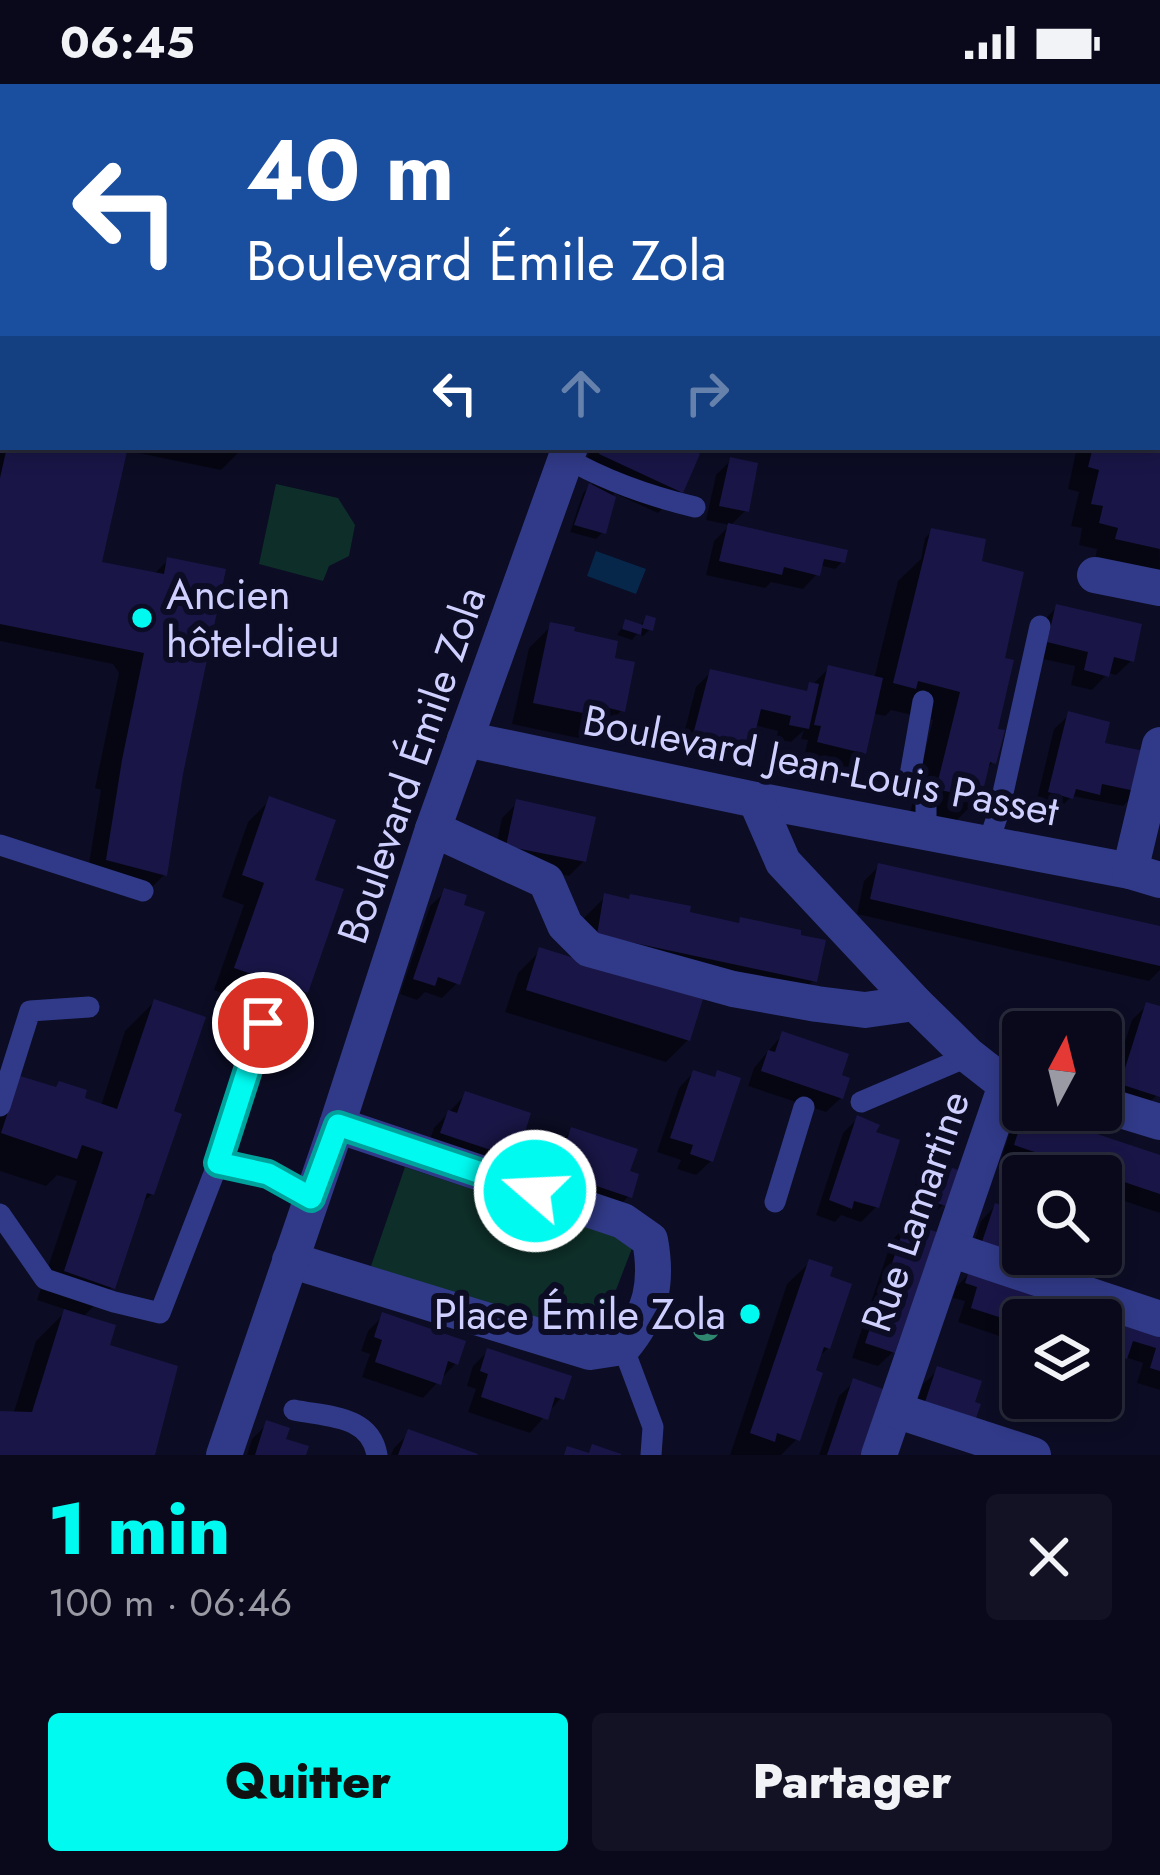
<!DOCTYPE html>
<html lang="fr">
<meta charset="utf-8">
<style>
:root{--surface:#09091b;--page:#121224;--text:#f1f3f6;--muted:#999aa3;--line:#292a3a;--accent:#00faf0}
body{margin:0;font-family:Jost,sans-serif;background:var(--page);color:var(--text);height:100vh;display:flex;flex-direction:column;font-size:45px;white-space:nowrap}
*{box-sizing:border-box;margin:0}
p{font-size:39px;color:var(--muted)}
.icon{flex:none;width:66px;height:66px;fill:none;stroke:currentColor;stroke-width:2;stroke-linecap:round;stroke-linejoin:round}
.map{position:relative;height:1371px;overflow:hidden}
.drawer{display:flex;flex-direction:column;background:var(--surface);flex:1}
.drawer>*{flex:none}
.guide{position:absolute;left:0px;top:0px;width:1161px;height:366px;box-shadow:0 6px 18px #0003,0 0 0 3px var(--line);background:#1a4fa0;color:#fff;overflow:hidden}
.needle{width:78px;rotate:7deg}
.controls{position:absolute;left:1002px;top:927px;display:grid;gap:24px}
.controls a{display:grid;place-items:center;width:120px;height:120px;border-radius:12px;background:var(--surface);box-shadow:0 6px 18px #0003,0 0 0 3px var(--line);font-size:60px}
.pin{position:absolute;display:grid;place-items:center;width:102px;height:102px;color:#fff;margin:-51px;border:6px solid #fff;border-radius:50%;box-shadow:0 3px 12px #0007}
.me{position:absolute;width:132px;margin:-66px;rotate:289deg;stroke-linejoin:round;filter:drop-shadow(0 0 9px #0008)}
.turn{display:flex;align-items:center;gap:42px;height:252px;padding:0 48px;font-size:54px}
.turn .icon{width:156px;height:156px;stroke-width:2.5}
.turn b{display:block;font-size:84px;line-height:102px}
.lanes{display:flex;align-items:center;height:114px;padding:0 48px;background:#0003;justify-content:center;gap:60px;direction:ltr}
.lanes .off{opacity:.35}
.round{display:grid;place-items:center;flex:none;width:126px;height:126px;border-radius:12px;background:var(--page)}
.summary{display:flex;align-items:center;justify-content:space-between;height:204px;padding:0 48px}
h1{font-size:72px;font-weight:800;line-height:90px;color:var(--accent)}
.primary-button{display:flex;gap:24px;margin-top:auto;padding:24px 48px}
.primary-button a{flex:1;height:138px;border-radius:12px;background:var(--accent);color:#111;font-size:48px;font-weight:800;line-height:138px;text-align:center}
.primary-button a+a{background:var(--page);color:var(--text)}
.status{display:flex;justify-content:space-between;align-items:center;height:84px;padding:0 60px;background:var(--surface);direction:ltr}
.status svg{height:33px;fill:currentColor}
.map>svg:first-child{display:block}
.green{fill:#0e2f29}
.water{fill:#062749}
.shadow{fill:#0007}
.building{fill:#191647}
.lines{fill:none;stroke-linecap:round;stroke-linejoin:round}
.lane{stroke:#313a88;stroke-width:21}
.street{stroke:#313a88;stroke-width:36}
.secondary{stroke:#67f;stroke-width:36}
.tree{fill:#308770}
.route-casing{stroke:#00a29c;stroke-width:30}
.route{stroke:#00faf0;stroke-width:21}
.poi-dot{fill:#00faf0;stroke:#0c0c24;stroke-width:4.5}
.labels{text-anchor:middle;stroke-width:12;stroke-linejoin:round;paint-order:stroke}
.poi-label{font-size:42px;fill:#cfd0ff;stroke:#0c0c24;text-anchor:start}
.street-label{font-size:42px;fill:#cfd0ff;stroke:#0c0c24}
</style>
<div class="status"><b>06:45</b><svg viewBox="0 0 49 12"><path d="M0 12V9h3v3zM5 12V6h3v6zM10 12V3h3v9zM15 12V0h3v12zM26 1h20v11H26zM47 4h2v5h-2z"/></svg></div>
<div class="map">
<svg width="1160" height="1371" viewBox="0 0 1160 1371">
<rect width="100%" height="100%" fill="#0c0c24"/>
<g class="green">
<polygon points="276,400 338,414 355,441 349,472 329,482 323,497 259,480"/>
<polygon points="405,1083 634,1159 596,1258 371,1182"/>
</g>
<polygon class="water" points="596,467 646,485 636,510 587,492"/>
<g class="shadow">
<polygon points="788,0 858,0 857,3 796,3"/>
<polygon points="1111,0 1160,0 1158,85 1158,3 1109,3"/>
<polygon points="0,148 3,149 3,190 0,190"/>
<polygon points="3,194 3,363 244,363 221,386 124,366 98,480 153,491 168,476 180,689 164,791 142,813 86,798 101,706 95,704 119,589 113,580 0,557 0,197"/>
<rect x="1158" y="226" width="2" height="85"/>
<polygon points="1158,355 1160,488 1095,477 1097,465 1079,461 1082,444 1071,442 1079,408 1068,405 1077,363 1158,363"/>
<polygon points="592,363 669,363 680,407 658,429 614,409 603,448 596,455 570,448 583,409 593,399 579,392"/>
<polygon points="731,376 746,426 730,442 842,478 835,485 819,481 817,490 803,505 771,498 765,504 706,491 714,457 730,441 706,436 716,391"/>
<polygon points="932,447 979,476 1001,576 993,678 985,687 979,714 950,743 909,733 933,636 891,626 885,632 872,629 863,668 848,683 804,673 808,656 801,655 804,646 791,658 776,655 778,647 754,641 749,660 735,675 681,661 696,603 711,588 811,611 814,599 829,584 874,595 898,497 921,475 925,454"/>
<polygon points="1057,523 1131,577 1116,591 1108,589 1092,606 1071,601 1075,582 1034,573 1042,538"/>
<polygon points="647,535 650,545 643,552 637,550 632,556 617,551 626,538 640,541"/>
<polygon points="551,542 611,576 622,626 600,648 587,646 578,654 512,640 529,564"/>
<polygon points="1069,631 1101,661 1138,707 1123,722 1072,712 1056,728 1035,723 1054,645"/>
<polygon points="270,716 312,797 305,907 283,930 214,906 244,821 222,813 248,738"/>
<polygon points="517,719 584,777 569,792 493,777 502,734"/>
<polygon points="879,782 1160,845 1160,886 1149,897 857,830 864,797"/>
<polygon points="445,808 457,899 442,914 425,908 417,916 400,910 430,822"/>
<polygon points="605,813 736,841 741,836 814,896 792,918 576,873 583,835"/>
<polygon points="540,867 688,956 666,978 505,928 518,889"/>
<polygon points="154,918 170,1029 152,1110 139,1122 112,1203 82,1234 106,1263 152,1371 0,1371 0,1330 13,1331 36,1257 67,1226 37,1216 77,1097 57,1091 46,1102 0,1087 0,1016 81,1015 101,1022 125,947"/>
<polygon points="1147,921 1160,925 1160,1001 1157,1011 1142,1026 1107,1014 1132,936"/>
<polygon points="1032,931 1072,948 1023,948 1023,965 1012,962 1018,946"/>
<polygon points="782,951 838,993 841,1014 826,1028 748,1002 754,984"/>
<polygon points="1010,967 1023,972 1023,987 1005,981"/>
<polygon points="693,989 712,996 718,989 711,1077 696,1091 677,1085 681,1076 657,1068 679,1004"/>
<polygon points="465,1011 520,1053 524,1076 509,1091 427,1064 434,1044"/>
<polygon points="1026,1030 1160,1074 1160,1129 1101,1109 1101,1092 1050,1092 1001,1076 1011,1044"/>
<polygon points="858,1034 876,1123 861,1138 841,1131 835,1138 816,1131 843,1049"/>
<polygon points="572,1046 626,1089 629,1112 614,1127 533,1099 540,1080"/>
<polygon points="928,1079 943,1121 936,1127 909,1118 921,1086"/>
<polygon points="995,1122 1023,1131 1023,1170 1032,1170 969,1173 981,1137"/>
<polygon points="907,1141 893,1268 878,1282 852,1274 892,1156"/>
<polygon points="810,1178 828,1264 817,1275 797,1355 781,1371 730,1371 787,1200"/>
<polygon points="971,1188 1160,1251 1160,1306 1137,1299 1143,1279 1125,1273 1109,1288 1101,1286 1101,1236 1023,1236 1023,1253 1017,1258 958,1238 965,1217 953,1214 956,1203"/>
<polygon points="383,1232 456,1279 423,1314 362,1293 370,1270 361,1267 368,1247"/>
<polygon points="488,1267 561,1314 530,1349 468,1328 476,1305 467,1302 473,1282"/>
<polygon points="938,1286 979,1299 911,1339 923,1300"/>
<polygon points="854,1298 857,1371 819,1371 839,1312"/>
<polygon points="267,1340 302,1371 247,1371 252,1355"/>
<polygon points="409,1349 470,1371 391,1371 394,1364"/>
</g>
<g class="building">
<polygon points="7,363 128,363 102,478 164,490 167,473 226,485 183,690 167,792 106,776 122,676 144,569 0,540 0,394"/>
<polygon points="602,363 671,363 686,369 688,363 700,370 683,409 599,370"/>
<polygon points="1093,363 1160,363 1160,465 1115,455 1118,444 1099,439 1103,422 1091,420 1099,386 1088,383"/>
<polygon points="730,373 758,379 749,428 719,422"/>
<polygon points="589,399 616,413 606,450 574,441"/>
<polygon points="728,439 848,466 845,479 824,475 820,492 784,483 782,491 719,477"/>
<polygon points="931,444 986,455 982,477 1024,488 1005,574 1014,576 998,645 1005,646 996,680 990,678 981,715 936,705 960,608 918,597 916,605 893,599"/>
<polygon points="1056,520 1142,540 1134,578 1114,573 1109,593 1084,586 1088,568 1047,558"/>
<polygon points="646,531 656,534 653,547 642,544 641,551 622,545 625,535 643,541 642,543"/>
<polygon points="550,538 575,543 574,547 618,557 615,574 635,578 625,628 605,623 603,633 533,619"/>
<polygon points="828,581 883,594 866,670 817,658 821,642 814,641"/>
<polygon points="710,585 807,607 809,598 819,600 809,645 789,641 791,632 761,625 752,661 694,647"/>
<polygon points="1068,627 1110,638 1105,659 1149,668 1140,708 1102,700 1100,711 1076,705 1073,715 1048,708"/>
<polygon points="269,712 336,736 315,796 344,805 308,909 234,884 264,799 242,791"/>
<polygon points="516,715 596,733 586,778 506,762"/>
<polygon points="878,779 1160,842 1160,882 870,815"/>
<polygon points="444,804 467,811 464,821 485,828 460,901 438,893 435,902 413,895"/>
<polygon points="604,809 629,815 630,810 691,822 690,828 739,839 740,833 801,846 801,851 826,856 817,898 597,851"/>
<polygon points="539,863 703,915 690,957 526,906"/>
<polygon points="154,915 206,933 174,1027 182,1030 154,1111 147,1109 115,1205 64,1187 103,1068 82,1061 77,1075 1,1049 20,992 56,1003 59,997 87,1006 85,1014 117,1025"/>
<polygon points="1146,918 1160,922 1160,1013 1120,1000"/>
<polygon points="1032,928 1077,942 1075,948 1024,948"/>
<polygon points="782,947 849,970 842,991 850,994 843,1015 761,987 768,966 775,968"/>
<polygon points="693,986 715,993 717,986 741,994 713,1078 690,1070 693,1061 670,1054"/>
<polygon points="465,1007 531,1029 524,1051 533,1054 526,1078 440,1049 448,1026 457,1029"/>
<polygon points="1025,1026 1160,1071 1160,1110 1014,1061"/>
<polygon points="857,1031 880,1041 876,1048 900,1056 879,1124 854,1117 852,1125 829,1116"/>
<polygon points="571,1043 638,1065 630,1087 639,1090 632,1114 546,1085 554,1062 564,1065"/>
<polygon points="927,1075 958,1086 946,1122 914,1112"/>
<polygon points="995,1119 1023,1128 1023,1170 1035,1170 1033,1175 982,1158"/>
<polygon points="906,1138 937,1148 895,1269 865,1259"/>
<polygon points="809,1175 833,1183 830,1192 852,1200 830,1265 824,1263 816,1286 823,1289 800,1357 777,1349 775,1358 750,1349"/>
<polygon points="970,1184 1160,1248 1160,1287 1150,1284 1156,1264 1133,1257 1127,1275 1101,1267 1101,1236 1066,1236 1067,1234 1042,1225 1038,1236 1023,1236 1023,1241 971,1224 977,1203 965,1199"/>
<polygon points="64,1225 116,1241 110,1261 178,1282 155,1371 0,1371 0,1327 32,1328"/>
<polygon points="382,1228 466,1257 458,1281 448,1277 441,1301 375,1278 382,1256 374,1253"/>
<polygon points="487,1264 572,1292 564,1316 555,1313 548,1336 481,1313 488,1290 480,1287"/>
<polygon points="937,1282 982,1297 975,1318 981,1320 974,1340 923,1324"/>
<polygon points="853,1294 883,1305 861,1371 827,1371"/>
<polygon points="266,1336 290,1344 286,1355 309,1362 306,1371 255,1371"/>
<polygon points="408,1345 478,1370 477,1371 398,1371"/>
<polygon points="592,1360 621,1370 621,1371 564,1371 567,1362 589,1369"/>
</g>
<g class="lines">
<g class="lane">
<polyline points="1158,199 1160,199"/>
<path d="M566,374C608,398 649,412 695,423"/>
<polyline points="923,617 909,697 926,717 926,748"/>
<polyline points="988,760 999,727 1040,542"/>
<polyline points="0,761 143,807"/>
<polyline points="861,1018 969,972"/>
<polyline points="0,1022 30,927 89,923"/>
<polyline points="218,1079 263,939"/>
<polyline points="775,1118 804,1023"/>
<polyline points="0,1130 45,1195 114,1218 160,1229 218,1079 268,1090 311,1114"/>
<polyline points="623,1263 653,1343 651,1371"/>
<path d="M294,1326C328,1333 370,1331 377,1371"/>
</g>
<g class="street">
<polyline points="1095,491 1160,504"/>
<polyline points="465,655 756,716 1130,787 1160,796"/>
<polyline points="756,716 783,778 915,919 969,972 1006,1001 879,1371"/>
<polyline points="433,745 546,797 565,841 589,865 733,905 817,920 865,926 915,919"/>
<polyline points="1130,787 1160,661"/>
<polyline points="1101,1020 1160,1038"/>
<polyline points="950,1165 1160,1235"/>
<path d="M290,1176L590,1268L623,1263C651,1230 658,1199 650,1156L623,1137L337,1041"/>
<polyline points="895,1326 1033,1371"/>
<polyline points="224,1371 337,1041 433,745 570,363"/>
</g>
<g class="secondary">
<polyline points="60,0 61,3"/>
<polyline points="22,3 27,0"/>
<polyline points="0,76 3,77"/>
<polyline points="1158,129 1160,130"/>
</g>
</g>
<circle class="tree" cx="706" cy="1243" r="14"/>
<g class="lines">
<defs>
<polyline id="route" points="263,939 218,1079 268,1090 311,1114 338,1041 535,1107"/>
</defs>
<use href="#route" class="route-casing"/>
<use href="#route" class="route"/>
</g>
<g class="poi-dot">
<circle cx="142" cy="534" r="12"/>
<circle cx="750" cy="1230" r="12"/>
</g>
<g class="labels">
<g class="poi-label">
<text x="166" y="525">Ancien<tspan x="166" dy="48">hôtel-dieu</tspan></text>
<text x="726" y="1245" text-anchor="end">Place Émile Zola</text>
</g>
<g class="street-label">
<text transform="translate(411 681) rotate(-71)" y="15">Boulevard Émile Zola</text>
<text transform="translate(821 681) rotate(11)" y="15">Boulevard Jean-Louis Passet</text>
<text transform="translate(915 1127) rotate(-71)" y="15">Rue Lamartine</text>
</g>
</g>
</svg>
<div class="controls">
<a><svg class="needle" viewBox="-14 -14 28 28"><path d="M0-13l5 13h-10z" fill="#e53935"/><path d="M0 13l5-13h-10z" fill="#999aa3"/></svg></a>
<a><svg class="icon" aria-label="search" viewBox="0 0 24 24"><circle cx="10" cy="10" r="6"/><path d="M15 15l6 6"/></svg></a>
<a><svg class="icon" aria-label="layers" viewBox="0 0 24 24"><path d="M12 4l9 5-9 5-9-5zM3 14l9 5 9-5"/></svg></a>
</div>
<div class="pin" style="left:263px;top:939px;background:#d93025"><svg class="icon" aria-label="arrive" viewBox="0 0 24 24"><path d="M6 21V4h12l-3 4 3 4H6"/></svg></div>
<svg class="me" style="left:535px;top:1107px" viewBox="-20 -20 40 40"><circle r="17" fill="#00faf0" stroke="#fff" stroke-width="3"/><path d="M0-11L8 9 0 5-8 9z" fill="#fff"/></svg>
<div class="guide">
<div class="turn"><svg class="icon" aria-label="left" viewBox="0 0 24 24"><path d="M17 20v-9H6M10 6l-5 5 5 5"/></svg><div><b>40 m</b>Boulevard Émile Zola</div></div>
<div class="lanes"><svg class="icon" aria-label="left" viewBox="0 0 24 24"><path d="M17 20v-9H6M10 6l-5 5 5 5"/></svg><svg class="icon off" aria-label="ahead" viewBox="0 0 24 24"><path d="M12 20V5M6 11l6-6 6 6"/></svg><svg class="icon off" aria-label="right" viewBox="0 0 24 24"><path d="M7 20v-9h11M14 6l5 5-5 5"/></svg></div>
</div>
</div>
<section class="drawer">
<div class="summary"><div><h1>1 min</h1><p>100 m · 06:46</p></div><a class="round"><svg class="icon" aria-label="close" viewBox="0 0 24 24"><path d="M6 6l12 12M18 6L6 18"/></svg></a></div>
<div class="primary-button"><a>Quitter</a><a>Partager</a></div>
</section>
